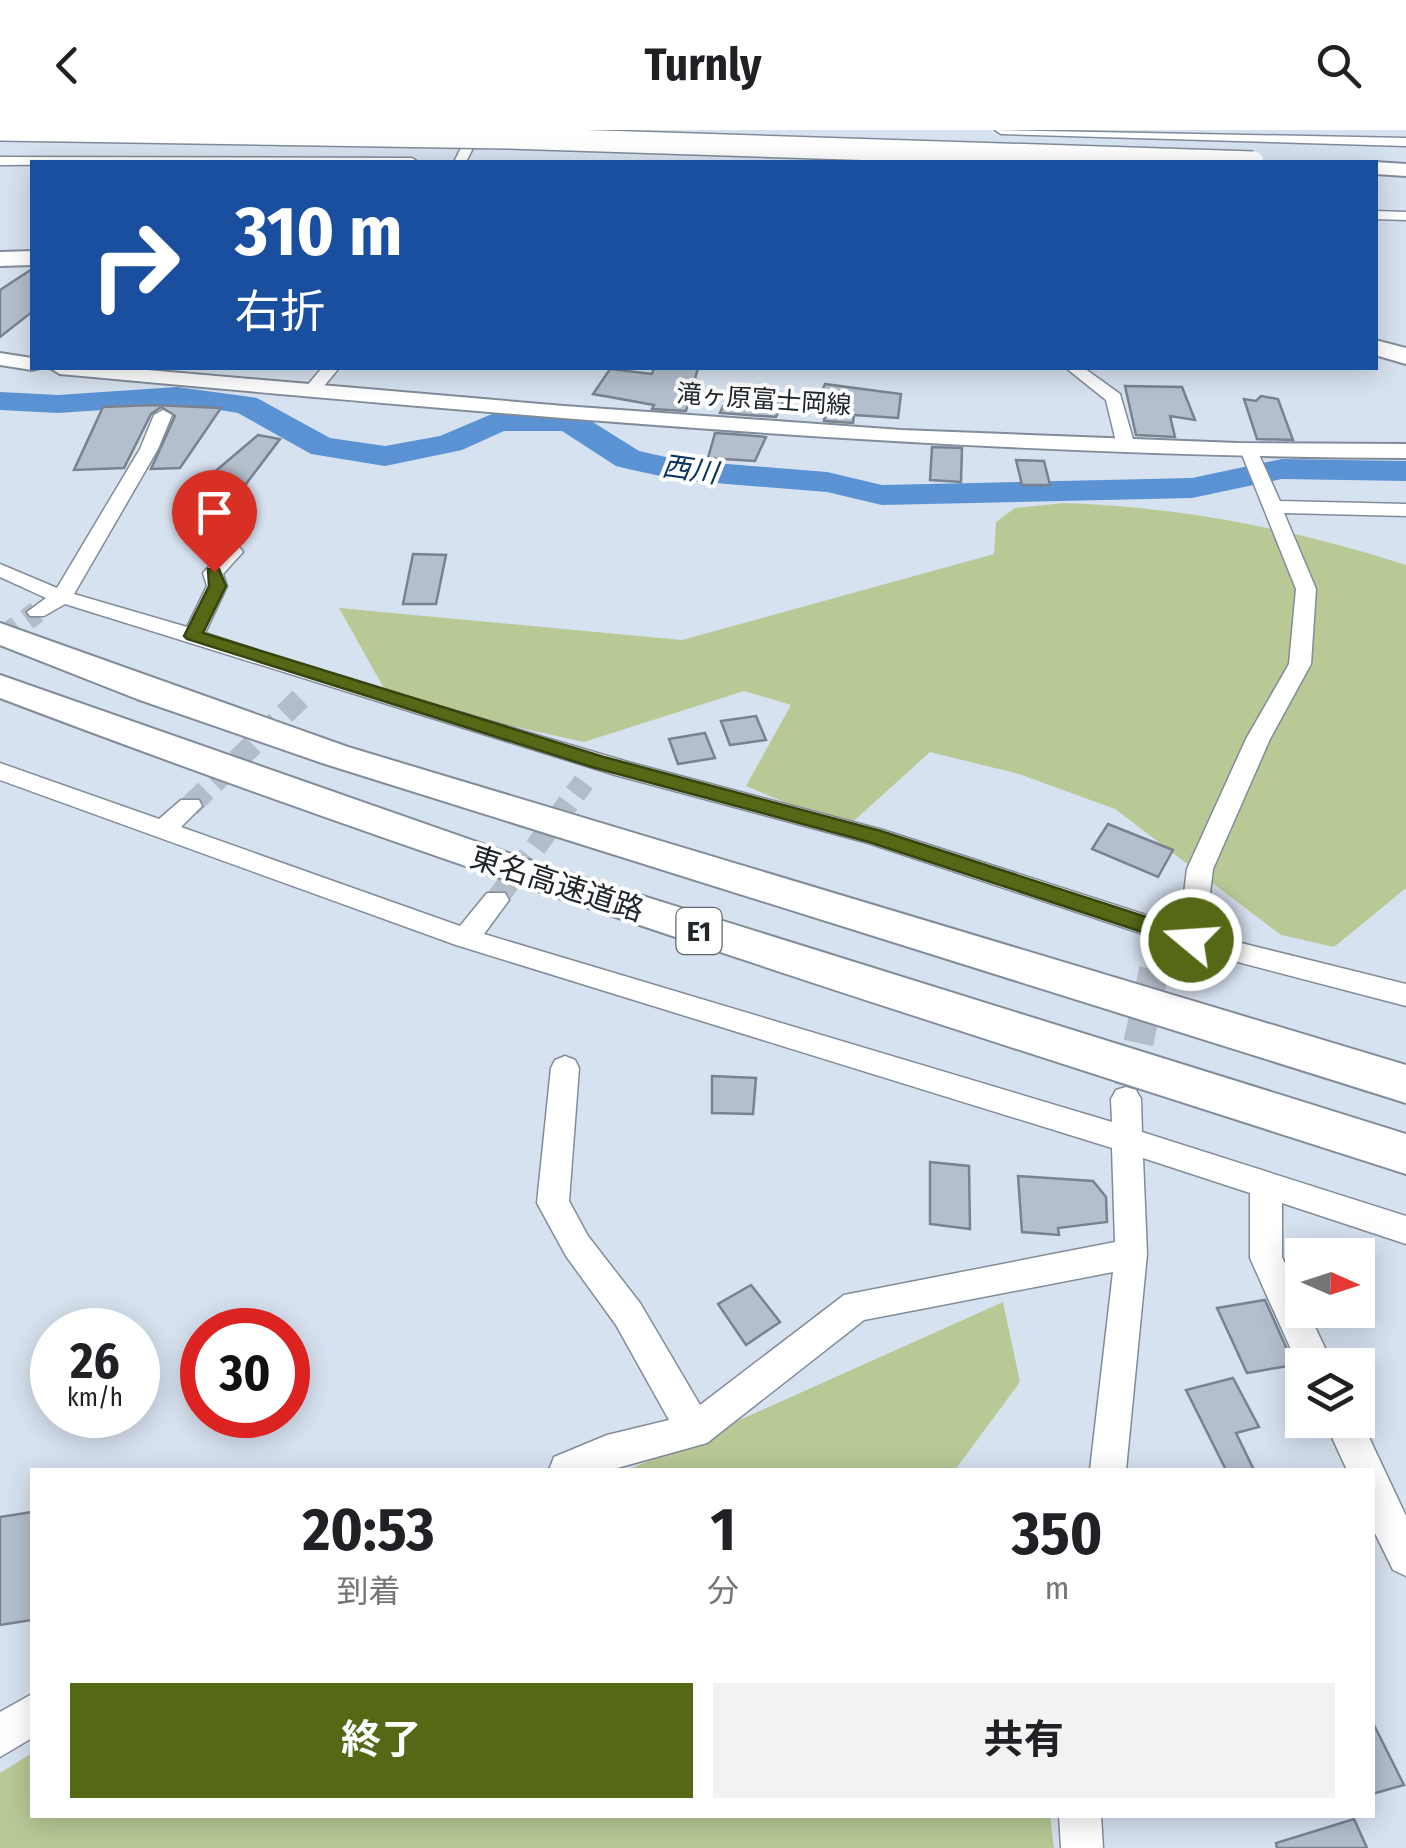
<!DOCTYPE html>
<html lang="ja">
<meta charset="utf-8">
<style>
:root{--surface:#fff;--page:#f2f2f2;--text:#202124;--muted:#757577;--accent:#546816}
body{margin:0;font-family:"Fira Sans Condensed","Noto Sans JP",sans-serif;background:var(--page);color:var(--text);height:100vh;display:flex;flex-direction:column;font-size:38px;white-space:nowrap}
*{box-sizing:border-box;margin:0}
p{font-size:32px;color:var(--muted)}
.icon{flex:none;width:55px;height:55px;fill:none;stroke:currentColor;stroke-width:2;stroke-linecap:round;stroke-linejoin:round}
.map{position:relative;flex:1;overflow:hidden}
.drawer{position:absolute;left:30px;top:1338px;width:1345px;height:350px;display:flex;flex-direction:column;background:var(--surface);border-radius:0px;box-shadow:0 5px 25px #0003}
.drawer>*{flex:none}
.top-card{position:absolute;left:30px;top:30px;width:1348px;height:210px;border-radius:0px;box-shadow:0 5px 25px #0003;background:#1a4fa0;color:#fff;overflow:hidden}
.needle{width:65px;rotate:93deg}
.buttons{position:absolute;left:1285px;top:1108px;display:grid;gap:20px}
.buttons a{display:grid;place-items:center;width:90px;height:90px;border-radius:0px;background:var(--surface);box-shadow:0 5px 25px #0003;font-size:50px}
.speed{position:absolute;left:30px;top:1178px;display:flex;gap:20px;font-size:50px;font-weight:700;text-align:center}
.speed>*{display:grid;place-content:center;width:130px;height:130px;border-radius:50%;background:var(--surface);box-shadow:0 5px 25px #0003;line-height:1}
.speed small{font-size:25px;font-weight:400}
.speed .limit{border:15px solid #d22;background:#fff;color:#111}
.pin{position:absolute;display:grid;place-items:center;width:85px;height:85px;color:#fff;margin:-102px -42px;border-radius:50% 50% 50% 0;rotate:-45deg;box-shadow:0 0 10px #0007}
.pin .icon{rotate:45deg}
.me{position:absolute;width:110px;margin:-55px;rotate:288deg;stroke-linejoin:round;filter:drop-shadow(0 0 8px #0008)}
.turn{display:flex;align-items:center;gap:35px;height:210px;padding:0 40px;font-size:45px}
.turn .icon{width:130px;height:130px;stroke-width:2.5}
.turn b{display:block;font-size:70px;line-height:85px}
.eta{display:flex;justify-content:space-evenly;align-items:center;height:170px;text-align:center}
.eta b{font-size:60px;font-weight:700;line-height:70px}
.primary-button{display:flex;gap:20px;margin-top:auto;padding:20px 40px}
.primary-button a{flex:1;height:115px;border-radius:0px;background:var(--accent);color:#fff;font-size:40px;font-weight:700;line-height:115px;text-align:center}
.primary-button a+a{background:var(--page);color:var(--text)}
header{display:flex;justify-content:space-between;align-items:center;height:130px;padding:0 40px;background:var(--surface);font-size:45px;font-weight:700}
.map>svg:first-child{display:block}
.green{fill:#b8c996}
.lines{fill:none;stroke-linecap:round;stroke-linejoin:round}
.river{fill:#5a92d3;fill-rule:evenodd}
.building{fill:#b4bfcd;stroke:#798390;stroke-width:2.5}
.minor-tunnel-far1{stroke:#b3bcc9;stroke-width:22;stroke-dasharray:22 11;stroke-linecap:butt}
.minor-tunnel{stroke:#b3bcc9;stroke-width:30;stroke-dasharray:30 15;stroke-linecap:butt}
.minor-casing{stroke:#828c99;stroke-width:3}
.major-casing{stroke:#828c99;stroke-width:4}
.highway-casing{stroke:#828c99;stroke-width:4}
.minor{fill:#fff;fill-rule:evenodd}
.major{fill:#fff;fill-rule:evenodd}
.highway{fill:#fff;fill-rule:evenodd}
.highway-bridge-casing{stroke:#828c99;stroke-width:24;stroke-linecap:butt}
.highway-bridge{stroke:#fff;stroke-width:21}
.route{fill:#546816;stroke:#37440e;stroke-width:2.5}
.labels{text-anchor:middle;stroke-width:8;stroke-linejoin:round;paint-order:stroke}
.far-street-label{font-size:25px;fill:#21262b;stroke:#fff}
.far-water-label{font-size:28px;font-style:italic;fill:#0a335d;stroke:#fff}
.shield{fill:#fff;stroke:#64676b;stroke-width:2.5}
.shield-label{font-size:28px;font-weight:bold;fill:#21262b}
.street-label{font-size:30px;fill:#21262b;stroke:#fff}
</style>
<header><svg class="icon" aria-label="back" viewBox="0 0 24 24"><path d="M15 5l-7 7 7 7"/></svg>Turnly<svg class="icon" aria-label="search" viewBox="0 0 24 24"><circle cx="10" cy="10" r="6"/><path d="M15 15l6 6"/></svg></header>
<div class="map">
<svg width="1406" height="1718" viewBox="0 0 1406 1718">
<rect width="100%" height="100%" fill="#d7e2f0"/>
<g class="green">
<path d="M1064,373C1181,377 1295,399 1406,435V758L1334,817L1281,805L1115,679L1019,644L930,622L846,698L746,656L791,575L744,561L584,612L390,569L339,478L682,510L994,424L996,392L1015,378Z"/>
<polygon points="1003,1172 1020,1252 955,1340 628,1340"/>
<polygon points="32,1623 32,1685 1050,1685 1054,1718 0,1718 0,1643"/>
</g>
<g class="lines">
<polygon class="river" points="177,257 257,268 330,308 385,316 440,306 499,281 569,281 580,284 639,321 679,330 827,342 882,355 1192,348 1282,329 1406,331 1406,351 1282,349 1192,368 882,375 827,362 679,350 628,339 616,336 562,301 504,301 462,320 385,336 311,324 238,283 220,280 177,275 58,283 0,280 0,262 58,265"/>
</g>
<g class="building">
<polygon points="32,139 32,182 0,207 0,160"/>
<polygon points="654,238 698,238 686,281 652,279 654,275 593,264 610,239 652,244"/>
<polygon points="825,254 901,264 898,288 854,285 853,293 824,291 826,280 814,279"/>
<polygon points="1125,256 1182,257 1195,290 1170,286 1175,307 1136,305"/>
<polygon points="753,259 787,264 776,287 720,283 723,276 743,278"/>
<polygon points="1261,266 1278,269 1293,310 1257,309 1244,269 1256,271"/>
<polygon points="153,275 221,278 180,338 151,339 175,286 161,277 151,284 124,338 74,340 103,277"/>
<polygon points="715,303 732,304 766,307 755,331 708,328"/>
<polygon points="258,305 280,309 246,354 205,350"/>
<polygon points="932,317 962,318 961,352 930,350"/>
<polygon points="1016,330 1044,331 1050,355 1022,355"/>
<polygon points="413,424 446,425 436,474 403,474"/>
<polygon points="756,586 766,610 730,615 721,591"/>
<polygon points="705,603 715,628 678,634 669,609"/>
<polygon points="1108,694 1173,720 1158,747 1092,719"/>
<polygon points="712,946 756,948 753,984 712,983"/>
<polygon points="930,1032 969,1036 970,1099 930,1094"/>
<polygon points="1018,1046 1093,1051 1106,1067 1107,1092 1058,1098 1059,1105 1022,1102"/>
<polygon points="751,1155 780,1192 746,1215 718,1174"/>
<polygon points="1265,1170 1294,1235 1247,1243 1217,1178"/>
<polygon points="1233,1248 1259,1297 1236,1303 1254,1340 1226,1340 1186,1260"/>
<polygon points="32,1382 32,1490 0,1495 0,1387"/>
<polygon points="1372,1591 1404,1655 1372,1664"/>
<polygon points="1354,1689 1367,1718 1277,1718 1276,1713"/>
</g>
<g class="lines">
<g class="minor-tunnel-far1">
<polyline points="0,509 37,482"/>
<polyline points="190,676 306,563"/>
<polyline points="496,770 584,652"/>
</g>
<polyline class="minor-tunnel" points="1129,957 1158,822"/>
<defs>
<g id="minor">
<polygon points="470,0 482,0 466,32 454,32"/>
<polygon points="995,0 1406,8 1406,16 1001,4"/>
<polygon points="0,27 412,28 418,32 0,35"/>
<polygon points="1375,81 1406,82 1406,90 1375,89"/>
<polygon points="322,238 339,238 319,262 307,262 305,258"/>
<polygon points="1066,238 1084,238 1120,264 1135,316 1132,320 1120,320 1117,316 1106,270"/>
<polygon points="163,280 172,285 158,319 74,464 187,497 207,456 203,443 226,418 240,418 243,422 223,444 227,456 205,503 330,544 628,632 883,700 1180,796 1187,739 1246,609 1289,534 1296,459 1241,322 1244,318 1256,318 1280,371 1406,374 1406,386 1284,383 1316,459 1311,534 1270,609 1213,739 1205,804 1406,854 1406,876 1192,820 1158,832 1149,829 1145,822 1149,815 1161,810 868,713 615,645 65,474 44,486 30,486 27,482 46,468 0,447 0,434 57,458 140,319 154,285"/>
<polygon points="0,633 159,689 181,670 199,670 202,676 181,697 460,796 487,763 505,763 509,770 484,804 1112,992 1111,969 1116,960 1126,957 1136,960 1141,969 1142,1002 1406,1086 1406,1114 1282,1073 1282,1127 1302,1170 1302,1180 1307,1180 1333,1235 1302,1235 1302,1244 1250,1128 1250,1063 1143,1028 1147,1124 1126,1340 1090,1340 1113,1142 864,1190 707,1313 610,1340 549,1340 554,1327 607,1305 669,1290 616,1195 566,1126 537,1073 551,938 555,930 565,926 575,930 579,938 569,1071 588,1106 640,1173 700,1275 844,1165 1115,1112 1112,1018 456,815 0,650"/>
<polygon points="1358,1284 1406,1386 1406,1446 1393,1440 1372,1397 1372,1340 1347,1340 1324,1290 1358,1290"/>
<polygon points="32,1564 32,1608 0,1627 0,1582"/>
<polygon points="1059,1685 1101,1685 1103,1718 1061,1718"/>
</g>
<g id="major">
<polygon points="0,223 32,228 32,238 40,238 32,240 0,235"/>
<path d="M50,238H124L564,276L901,300L1238,313L1406,314V328C955,326 508,285 60,244Z"/>
</g>
<g id="highway">
<polygon points="1373,32 1375,32 1406,34 1406,46 1375,44"/>
<polygon points="32,121 32,135 0,136 0,122"/>
<polygon points="1375,210 1406,218 1406,234 1375,225"/>
<polygon points="0,493 348,617 1406,935 1406,973 322,633 137,569 0,515"/>
<path d="M0,545L537,733L1406,1004V1044C935,893 463,744 0,568Z"/>
</g>
</defs>
<use href="#minor" class="minor-casing"/>
<use href="#major" class="major-casing"/>
<use href="#highway" class="highway-casing"/>
<use href="#minor" class="minor"/>
<use href="#major" class="major"/>
<use href="#highway" class="highway"/>
<defs>
<polyline id="highway-bridge" points="0,0 508,8 1253,32"/>
</defs>
<use href="#highway-bridge" class="highway-bridge-casing"/>
<use href="#highway-bridge" class="highway-bridge"/>
</g>
<polygon class="route" points="208,439 219,439 226,456 203,503 604,627 881,701 1199,804 1202,810 1191,818 869,712 592,637 187,509 184,506 209,456"/>
<g class="labels">
<g class="far-street-label">
<text transform="translate(764 269) rotate(4)" y="9">滝ヶ原富士岡線</text>
</g>
<g class="far-water-label">
<text transform="translate(690 339) rotate(8)" y="10">西川</text>
</g>
<rect class="shield" x="676.5" y="778" width="45" height="46" rx="8"/>
<g class="shield-label">
<text x="699" y="811">E1</text>
</g>
<g class="street-label">
<text transform="translate(557 754) rotate(18)" y="10">東名高速道路</text>
</g>
</g>
</svg>
<div class="buttons">
<a><svg class="needle" viewBox="-14 -14 28 28"><path d="M0-13l5 13h-10z" fill="#e53935"/><path d="M0 13l5-13h-10z" fill="#757577"/></svg></a>
<a><svg class="icon" aria-label="layers" viewBox="0 0 24 24"><path d="M12 4l9 5-9 5-9-5zM3 14l9 5 9-5"/></svg></a>
</div>
<div class="speed"><div>26<small>km/h</small></div><div class="limit">30</div></div>
<div class="pin" style="left:214px;top:442px;background:#d93025"><svg class="icon" aria-label="arrive" viewBox="0 0 24 24"><path d="M6 21V4h12l-3 4 3 4H6"/></svg></div>
<svg class="me" style="left:1191px;top:810px" viewBox="-20 -20 40 40"><circle r="17" fill="#546816" stroke="#fff" stroke-width="3"/><path d="M0-11L8 9 0 5-8 9z" fill="#fff"/></svg>
<div class="top-card">
<div class="turn"><svg class="icon" aria-label="right" viewBox="0 0 24 24"><path d="M7 20v-9h11M14 6l5 5-5 5"/></svg><div><b>310 m</b>右折</div></div>
</div>
<section class="drawer">
<div class="eta">
<div><b>20:53</b><p>到着</p></div>
<div><b>1</b><p>分</p></div>
<div><b>350</b><p>m</p></div>
</div>
<div class="primary-button"><a>終了</a><a>共有</a></div>
</section>
</div>
